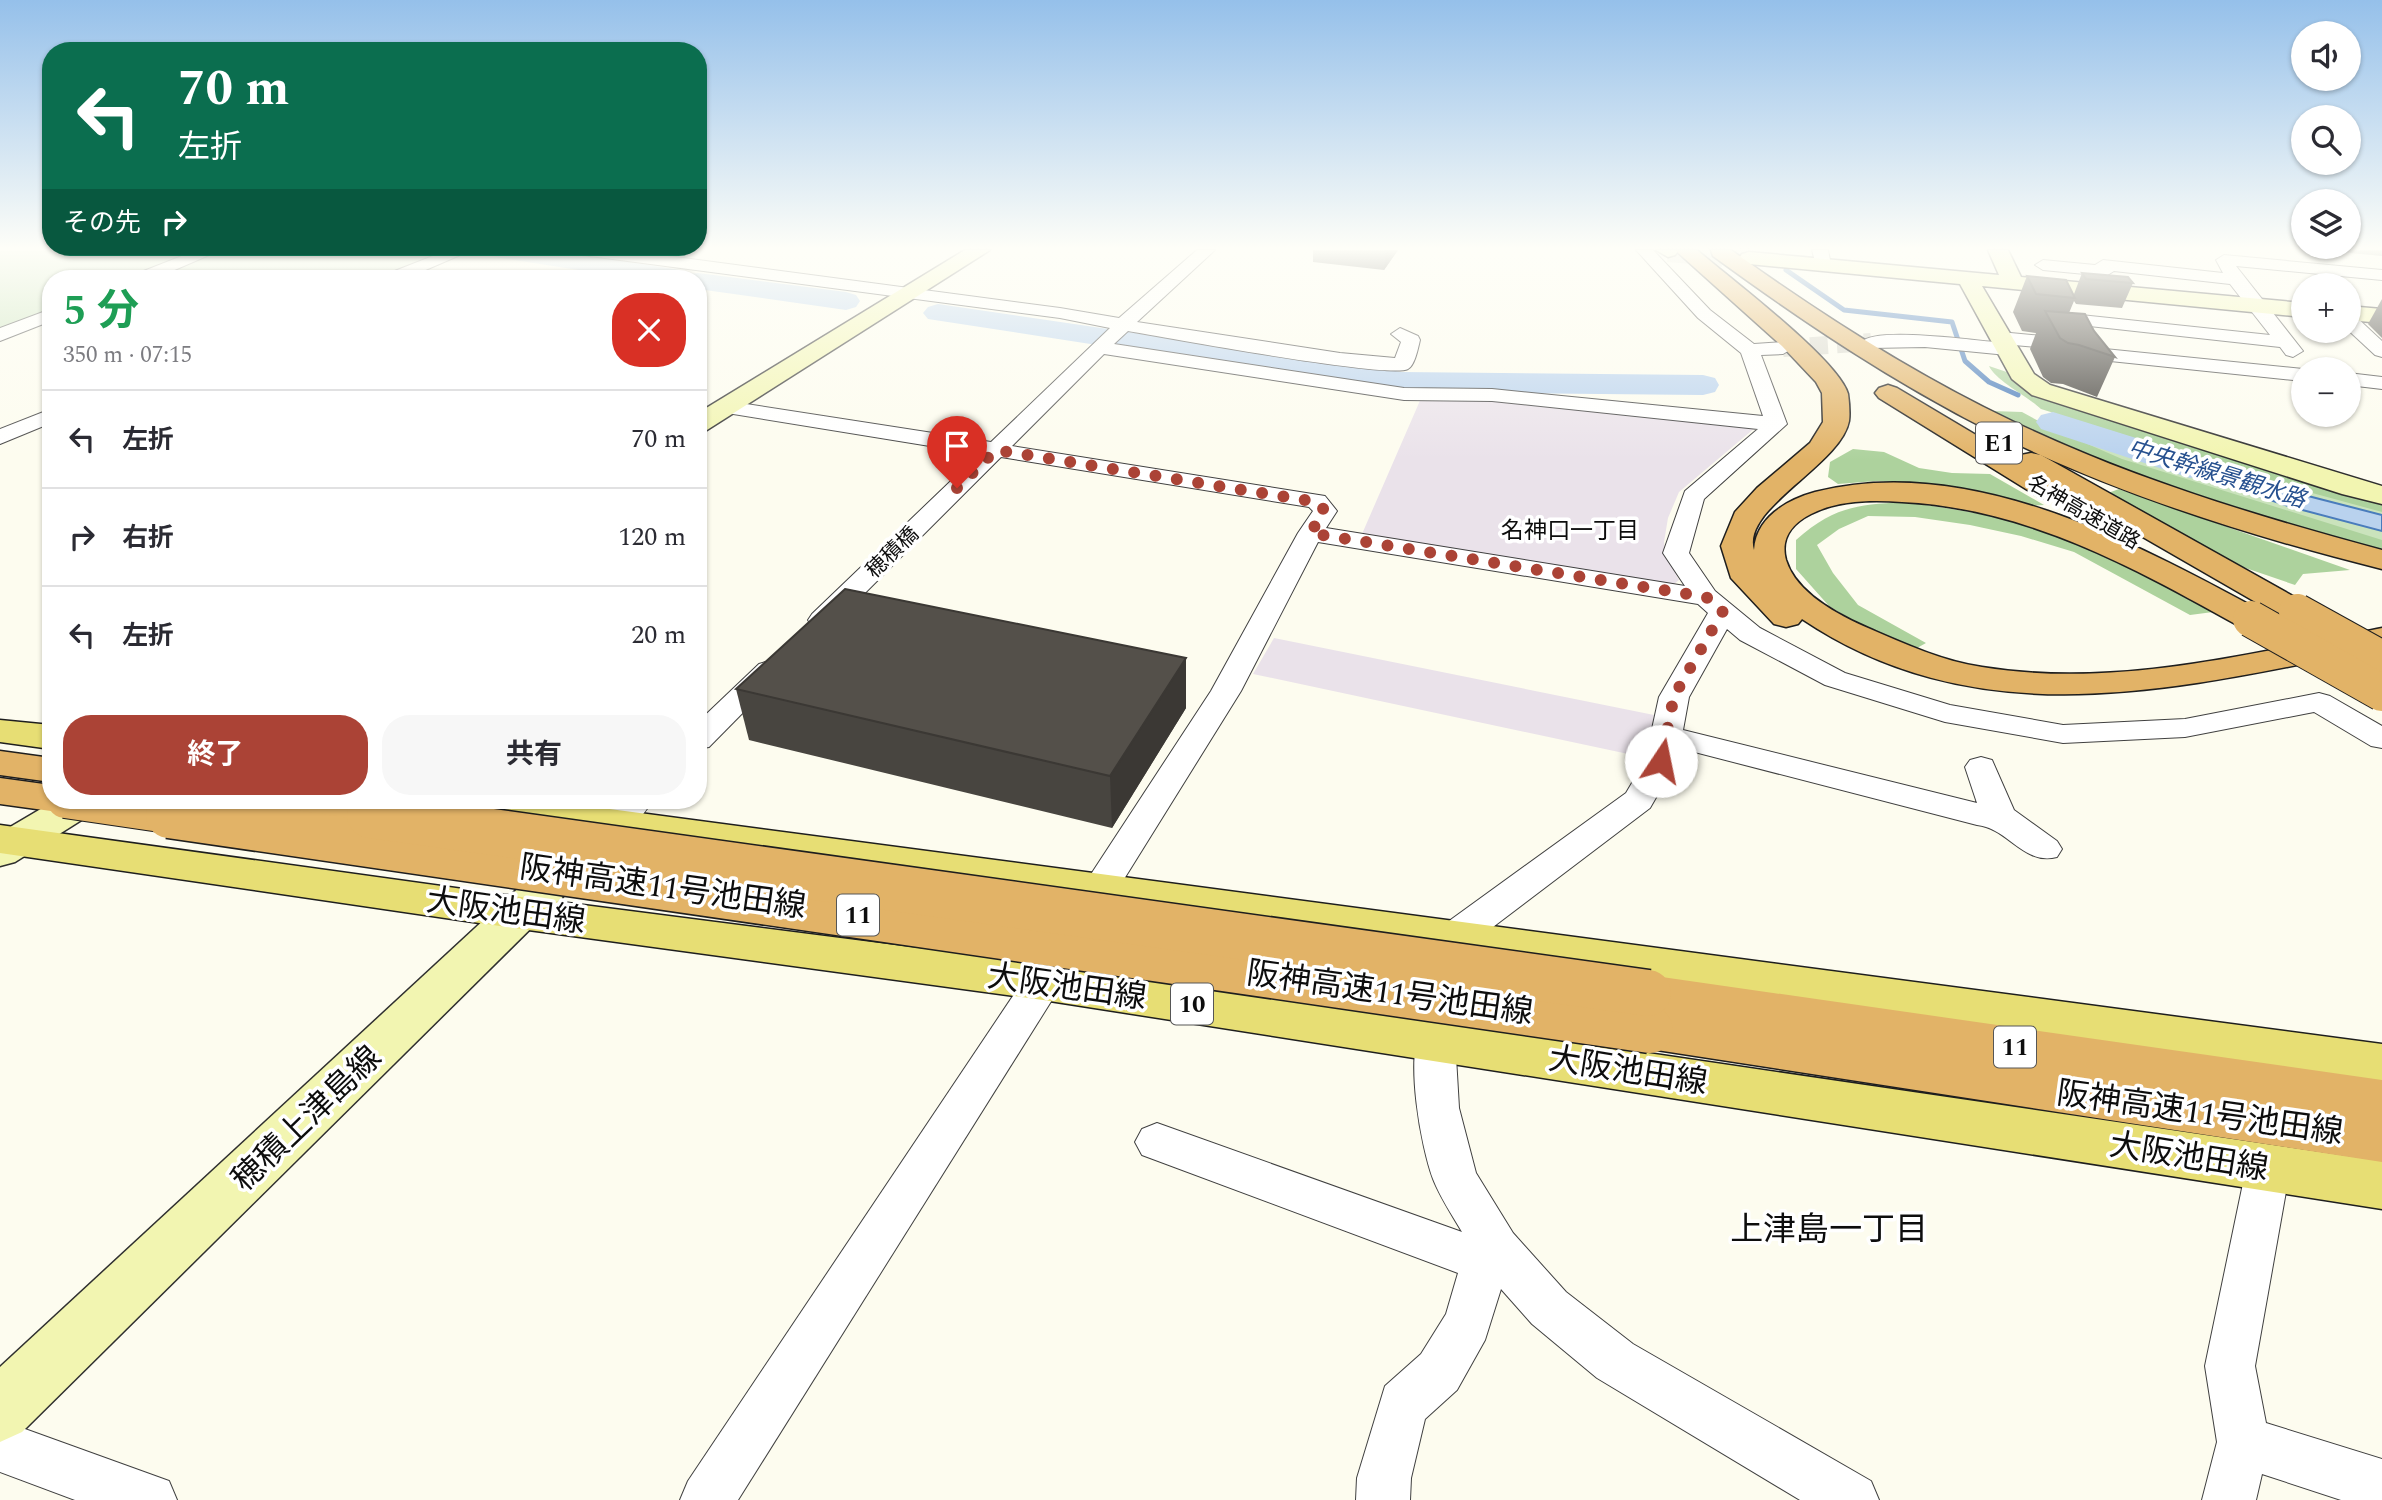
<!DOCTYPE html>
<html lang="ja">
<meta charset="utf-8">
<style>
:root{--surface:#fff;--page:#f7f7f7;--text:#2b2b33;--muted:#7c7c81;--line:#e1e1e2;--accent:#ab4336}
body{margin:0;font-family:Spectral,"Noto Sans JP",serif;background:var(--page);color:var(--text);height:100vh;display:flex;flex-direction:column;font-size:26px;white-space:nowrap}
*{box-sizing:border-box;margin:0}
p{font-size:23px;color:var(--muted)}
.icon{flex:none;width:38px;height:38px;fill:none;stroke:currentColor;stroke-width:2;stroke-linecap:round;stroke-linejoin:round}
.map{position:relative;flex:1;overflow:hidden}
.sheet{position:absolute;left:42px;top:270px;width:665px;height:539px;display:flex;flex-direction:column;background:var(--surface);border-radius:28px;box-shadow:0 2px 5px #0004}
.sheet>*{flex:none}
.guide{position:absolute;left:42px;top:42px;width:665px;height:214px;border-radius:28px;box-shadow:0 2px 5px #0004;background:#0b6e4f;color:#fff;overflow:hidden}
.controls{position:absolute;left:2291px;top:21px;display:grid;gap:14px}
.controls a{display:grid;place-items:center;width:70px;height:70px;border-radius:50%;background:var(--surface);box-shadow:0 2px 5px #0004;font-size:35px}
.pin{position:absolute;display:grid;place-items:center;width:60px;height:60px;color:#fff;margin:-72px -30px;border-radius:50% 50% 50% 0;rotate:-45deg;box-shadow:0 0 7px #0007}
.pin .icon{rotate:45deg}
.me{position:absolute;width:77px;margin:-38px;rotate:11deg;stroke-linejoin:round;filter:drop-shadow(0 0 5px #0008)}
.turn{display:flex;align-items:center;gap:24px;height:147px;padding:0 21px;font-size:32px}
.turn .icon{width:91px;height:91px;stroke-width:2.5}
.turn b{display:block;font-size:49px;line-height:60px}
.then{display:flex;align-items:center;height:66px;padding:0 21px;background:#0003;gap:14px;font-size:26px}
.round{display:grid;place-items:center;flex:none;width:74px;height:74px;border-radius:28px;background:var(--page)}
.summary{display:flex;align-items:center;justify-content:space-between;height:119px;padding:0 21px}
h1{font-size:42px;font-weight:700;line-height:52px;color:#1e9e55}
.button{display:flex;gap:14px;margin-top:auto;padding:14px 21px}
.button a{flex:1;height:80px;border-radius:28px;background:var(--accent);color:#fff;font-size:28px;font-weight:700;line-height:80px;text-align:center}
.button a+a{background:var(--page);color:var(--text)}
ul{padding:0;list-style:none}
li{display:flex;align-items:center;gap:21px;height:98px;padding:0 21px;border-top:2px solid var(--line)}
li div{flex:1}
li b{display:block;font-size:26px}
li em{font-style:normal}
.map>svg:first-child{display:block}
.industrial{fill:#eae2ea}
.green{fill:#cae3bc}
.forest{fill:#add29d}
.water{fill:#b9d2ee;stroke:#497cbc;stroke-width:2}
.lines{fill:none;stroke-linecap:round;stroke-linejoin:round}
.stream{stroke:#497cbc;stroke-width:5}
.river{fill:#b9d2ee;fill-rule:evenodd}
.street-tunnel{stroke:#d9d8cd;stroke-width:18;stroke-dasharray:18 9;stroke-linecap:butt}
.secondary-tunnel{stroke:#d9d8cd;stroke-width:22;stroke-dasharray:22 11;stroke-linecap:butt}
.street-casing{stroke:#404040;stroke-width:2}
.secondary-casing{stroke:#2f2f2f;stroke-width:3}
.primary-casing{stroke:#1e1e1e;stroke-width:3}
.highway-casing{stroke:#1e1e1e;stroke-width:3}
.street{fill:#fff;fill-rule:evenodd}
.secondary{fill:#f2f5b1;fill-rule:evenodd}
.primary{fill:#e7de74;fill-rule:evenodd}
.highway{fill:#e2b367;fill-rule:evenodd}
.highway-bridge-far1-casing{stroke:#1e1e1e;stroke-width:38;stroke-linecap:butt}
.highway-bridge-casing{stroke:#1e1e1e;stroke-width:49;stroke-linecap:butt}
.highway-bridge-far1{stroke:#e2b367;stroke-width:36}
.highway-bridge{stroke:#e2b367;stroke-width:46}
.wall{fill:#484540}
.shaded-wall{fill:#3b3834}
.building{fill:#54504a;stroke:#3b3834;stroke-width:2}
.route{stroke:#ab4336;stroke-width:12;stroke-dasharray:0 21.6}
.labels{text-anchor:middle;stroke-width:7;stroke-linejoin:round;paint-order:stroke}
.far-street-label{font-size:21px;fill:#0d0d0d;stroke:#fff}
.far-water-label{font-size:23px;font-style:italic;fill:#26508f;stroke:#fff}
.far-neighbourhood-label{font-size:23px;fill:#0d0d0d;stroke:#fff}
.shield{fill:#fff;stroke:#565656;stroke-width:2}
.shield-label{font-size:24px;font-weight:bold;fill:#0d0d0d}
.near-street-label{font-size:32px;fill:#0d0d0d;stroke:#fff}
.near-neighbourhood-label{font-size:33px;fill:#0d0d0d;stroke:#fff}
</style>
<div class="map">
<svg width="2382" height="1500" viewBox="0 0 2382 1500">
<rect width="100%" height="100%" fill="#fdfcef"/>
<g class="industrial">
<polygon points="1422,396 1488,398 1756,427 1679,492 1668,518 1664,542 1665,552 1679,580 1673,585 1362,534"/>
<polygon points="1274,638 1654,715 1647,758 1253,674"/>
</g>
<g class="green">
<polygon points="0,251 451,251 380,278 159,278 141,275 134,278 51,278 51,311 0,331"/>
<polygon points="2067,402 2382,500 2382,550 2273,519 2153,480 2027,429"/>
</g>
<g class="forest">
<path d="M1989,366L2382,500V512L2305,491L2041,409C2027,396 1996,381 1989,366Z"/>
<path d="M1992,411L2022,412L2053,429L2122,459L2382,540V550C2249,512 2116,473 1992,411Z"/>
<polygon points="1853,449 1884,452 1919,468 1952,473 1990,474 2044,505 2025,506 1976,491 1925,483 1876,481 1838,484 1828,477 1830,462"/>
<polygon points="2119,489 2350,570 2303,574 2295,585 2231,563 2108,493"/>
<path d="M1903,502C1965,510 2027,520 2085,544C2129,562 2171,590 2213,612L2190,615L2074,552L2021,536L1970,525L1915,517L1868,516L1839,529L1817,545L1833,573L1858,605L1926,643L1917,648L1875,634L1829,606L1796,569V540C1833,507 1856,505 1903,502Z"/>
</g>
<polygon class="water" points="2134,439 2308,496 2382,515 2382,531 2291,507 2117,449"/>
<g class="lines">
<polyline class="stream" points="1786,270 1844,310 1952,322 1965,361 1989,382 2018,395"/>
<g class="river">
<polygon points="488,250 555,250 680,270 691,274 698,273 846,292 856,295 860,301 856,307 846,310 698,289 698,278 630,278 501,258 492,256"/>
<polygon points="938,304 1402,372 1703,375 1715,378 1719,385 1715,392 1703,395 1402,392 928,319 923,313 928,307"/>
<polygon points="2053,412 2203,459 2208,467 2203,475 2190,478 2041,429 2036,422 2041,415"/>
</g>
<polyline class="street-tunnel" points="1783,348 1871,342"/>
<polyline class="secondary-tunnel" points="1668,251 1749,258"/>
<defs>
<g id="street">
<polygon points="197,250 221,250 156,278 133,278 136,274"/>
<polygon points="448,250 472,250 407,278 384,278 387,274"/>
<path d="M574,250H623L1060,308L1119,318L1197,250H1215L1137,322L1340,353L1395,358L1401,342L1391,334L1400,328L1418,336L1420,340C1418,348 1415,365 1408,369C1388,379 1163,337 1128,331L1114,344L1404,388L1492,389L1763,416L1741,353L1698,318L1636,250H1653L1710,310L1754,344L1783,342L1793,348L1783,354L1761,355L1787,424L1704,499L1689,553L1715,591L1760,628L1845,673L1950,705L2063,725L2185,719L2319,693L2330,696L2382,726V748L2371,746L2314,712L2185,737L2063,743L1945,722L1825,685L1740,640L1727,629L1689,697L1683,730L1977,803L1965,767L1970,760L1981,757L1992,760L2014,810L2057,841L2062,849L2057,857C2024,866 2008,828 1977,825L1679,748L1677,761L1650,808L1464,949L1451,953L1438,949L1432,939L1438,929L1626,793L1645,761L1659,697L1708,613L1698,604L1318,542L1241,691L1111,900L1098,904L1085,900L1080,891L1211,691L1298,533L1313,511L1309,507L1001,457L832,626L822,628L812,626L808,620L812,614L979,454L727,413L720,411L717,407L720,403L727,401L991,442L1110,328L1060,318L582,255ZM1104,354L1404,400L1492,401L1758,429L1685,491L1663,553L1685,586L1326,528L1337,511L1325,496L1012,446Z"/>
<polygon points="1812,250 1828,250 1831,265 1829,269 1817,269"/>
<polygon points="2224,255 2382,270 2382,280 2236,266 2303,351 2293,357 2286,355 2280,347 2062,323 2053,318 2062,313 2270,335 2230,284 2114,271 2106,276 2043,270 2035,265 2043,260 2095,265 2103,260 2223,273 2216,260"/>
<polygon points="51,309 51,321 0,341 0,328"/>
<polygon points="2348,314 2354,315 2382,341 2382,357 2375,355 2348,330"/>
<path d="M2000,332L2075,339L2095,348L2303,369V381L2091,359L2071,350L2014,345L2017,349L2014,353L2007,355L1925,347L1871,348L1862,342C1874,327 1971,340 1993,342L1991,338L1993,334Z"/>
<polygon points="2348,373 2382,377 2382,389 2348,385"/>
<polygon points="51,409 51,423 0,444 0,429"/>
<polygon points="769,661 779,664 784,670 779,676 709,747 698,749 698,722 759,664"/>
<path d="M617,800H653C640,820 625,839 600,832L595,824Z"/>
<polygon points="1043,967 1057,972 1062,982 1057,992 738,1500 680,1500 688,1481 1029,972"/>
<path d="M1435,1024L1449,1029L1455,1040L1459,1108L1476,1173L1513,1233L1566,1292L1633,1344L1871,1481L1879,1500H1800L1597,1378L1532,1324L1501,1289L1485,1340L1457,1390L1425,1419L1411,1478L1410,1500H1356L1357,1478L1385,1386L1421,1354L1446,1314L1458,1273L1142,1155L1135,1142L1142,1129L1157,1123L1462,1232C1452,1215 1440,1197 1433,1179C1421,1147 1405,1058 1421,1029Z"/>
<polygon points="2268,1150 2284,1155 2290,1169 2255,1366 2266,1423 2382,1459 2382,1500 2341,1500 2262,1474 2256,1500 2202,1500 2217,1442 2205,1366 2246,1169 2252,1155"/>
<polygon points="0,1420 169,1481 177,1500 75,1500 0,1472"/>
</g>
<g id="secondary">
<polygon points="965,250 990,250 707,430 698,432 698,413"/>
<polygon points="1656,250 1678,250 1678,251 1675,255 1668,257"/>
<polygon points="1988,250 2008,250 2021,277 2303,303 2303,317 1982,286 2034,374 2050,385 2382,486 2382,504 2342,494 2032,395 2012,379 1960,284 1749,264 1742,262 1739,258 1742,254 1749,252 1999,275"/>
<polygon points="2348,306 2382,309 2382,323 2348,320"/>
<polygon points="56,800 105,800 99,809 15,862 0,866 0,833"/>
<polygon points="580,841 595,845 601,855 595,865 22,1432 0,1442 0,1367 565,845"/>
</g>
<g id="primary">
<polygon points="0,720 51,725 51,749 0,742"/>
<polygon points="437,800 542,800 2382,1044 2382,1084 612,838 457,813 443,809"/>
<polygon points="0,825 521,897 1043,964 2382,1161 2382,1209 1043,1000 521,929 0,853"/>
</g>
<g id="highway">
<path d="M1675,250H1697C1728,277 1839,360 1848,394C1849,401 1850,414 1849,421C1841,465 1741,508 1754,550C1756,518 1786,500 1815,492C1968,453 2132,541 2263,612L2268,619L2263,626L2251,629L2239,626C2133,567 2026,508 1902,502C1872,500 1838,500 1811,514C1793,523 1780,538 1786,560C1796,593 1838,615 1868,628C1905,644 1942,661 1982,667C2116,689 2251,653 2382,628V648C2184,687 1984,741 1802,619L1798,624L1786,627L1774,624L1731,578L1721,546L1735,512L1757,488L1810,443L1823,422L1822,393L1816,382L1782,346Z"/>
<path d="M1711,250H1731C1820,314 1913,374 2012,421C2130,478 2256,516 2382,550V569C2249,536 2114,493 1992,432C1893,382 1802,321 1713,256Z"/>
<polygon points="1888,385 1897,388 2018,460 2021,455 2031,453 2041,455 2309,605 2314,612 2309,619 2297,622 2285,619 2063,491 2059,497 2049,500 2039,497 1879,398 1875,393 1879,388"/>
<polygon points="0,751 51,758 51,782 0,775"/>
<polygon points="0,778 51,785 51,800 70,800 65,807 51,811 0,804"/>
<polygon points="1648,975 2382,1080 2382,1162 1650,1049 1633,1044 1625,1030 1633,1016 1649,1011 1631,1006 1624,993 1631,980"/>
</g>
</defs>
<use href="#street" class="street-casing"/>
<use href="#secondary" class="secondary-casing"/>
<use href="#primary" class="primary-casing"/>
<use href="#highway" class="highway-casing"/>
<use href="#street" class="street"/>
<use href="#secondary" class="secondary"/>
<use href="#primary" class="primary"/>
<use href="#highway" class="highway"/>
<defs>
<g id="highway-bridge-far1">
<polyline points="2297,612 2382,659"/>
<polyline points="2251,619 2382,693"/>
<polyline points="65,800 181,817"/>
<polyline points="261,800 382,817"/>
</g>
<g id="highway-bridge">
<polyline points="169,815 1650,1030"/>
<polyline points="370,815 1648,993"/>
</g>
</defs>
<use href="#highway-bridge-far1" class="highway-bridge-far1-casing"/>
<use href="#highway-bridge" class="highway-bridge-casing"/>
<use href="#highway-bridge-far1" class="highway-bridge-far1"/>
<use href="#highway-bridge" class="highway-bridge"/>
</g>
<g class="wall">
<polygon points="1313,250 1398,250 1384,270 1313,262"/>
<polygon points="2318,250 2382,250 2382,256"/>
<polygon points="2082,273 2133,283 2122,308 2076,304 2074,301 2069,313 2094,331 2115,357 2097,397 2063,384 2051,383 2043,377 2030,349 2036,333 2022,331 2013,312 2027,276 2074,294"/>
<polygon points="2382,299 2382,338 2368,324"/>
<polygon points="1186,658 1186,708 1112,828 749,740 736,689"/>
</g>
<g class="shaded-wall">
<polygon points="1386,250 1398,250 1384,270"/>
<polygon points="1186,658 1186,708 1112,828 1110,776"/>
</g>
<g class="building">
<polygon points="2082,273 2128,277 2133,283 2086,279"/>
<polygon points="2027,276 2066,280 2075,298 2036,294"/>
<polygon points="2045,311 2085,314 2094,331 2115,357 2079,345 2068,343 2060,338"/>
<polygon points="845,589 1186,658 1110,776 736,689"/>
</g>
<linearGradient id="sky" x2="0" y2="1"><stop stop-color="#95c0ea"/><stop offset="0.54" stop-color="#fefef8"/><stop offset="1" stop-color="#fefef8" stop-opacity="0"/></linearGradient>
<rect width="2382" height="460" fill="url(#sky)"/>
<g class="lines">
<polyline class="route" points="957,488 996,450 1317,502 1325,511 1310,533 1706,597 1723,611 1674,696 1661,761"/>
</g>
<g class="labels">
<g class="far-street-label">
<text transform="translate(2084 512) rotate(30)" y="7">名神高速道路</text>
<text transform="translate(892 552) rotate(-44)" y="7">穂積橋</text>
</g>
<g class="far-water-label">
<text transform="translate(2217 473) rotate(17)" y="8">中央幹線景観水路</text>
</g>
<g class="far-neighbourhood-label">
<text x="1570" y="538">名神口一丁目</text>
</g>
<g class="shield">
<rect x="1976" y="422.5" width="46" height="41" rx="5"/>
<rect x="837" y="894.5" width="42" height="41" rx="5"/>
<rect x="1171" y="983.5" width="42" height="41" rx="5"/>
<rect x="1994" y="1026.5" width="42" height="41" rx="5"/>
</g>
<g class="shield-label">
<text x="1999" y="451">E1</text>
<text x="858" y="923">11</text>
<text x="1192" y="1012">10</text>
<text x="2015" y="1055">11</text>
</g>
<g class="near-street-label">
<text transform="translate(663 886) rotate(8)" y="11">阪神高速11号池田線</text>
<text transform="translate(506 910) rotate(8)" y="11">大阪池田線</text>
<text transform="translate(1067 986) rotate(8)" y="11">大阪池田線</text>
<text transform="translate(1390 992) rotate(8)" y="11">阪神高速11号池田線</text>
<text transform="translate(1628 1070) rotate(9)" y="11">大阪池田線</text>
<text transform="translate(2200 1112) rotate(8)" y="11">阪神高速11号池田線</text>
<text transform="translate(306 1118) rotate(-44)" y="11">穂積上津島線</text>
<text transform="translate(2189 1156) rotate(9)" y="11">大阪池田線</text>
</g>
<g class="near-neighbourhood-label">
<text x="1829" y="1240">上津島一丁目</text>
</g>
</g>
</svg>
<div class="controls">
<a><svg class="icon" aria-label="sound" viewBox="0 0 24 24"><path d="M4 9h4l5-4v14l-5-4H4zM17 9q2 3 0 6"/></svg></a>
<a><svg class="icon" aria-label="search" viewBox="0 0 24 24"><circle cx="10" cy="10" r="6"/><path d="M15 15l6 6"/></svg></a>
<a><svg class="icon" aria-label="layers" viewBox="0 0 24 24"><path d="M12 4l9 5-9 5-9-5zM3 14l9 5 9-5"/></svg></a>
<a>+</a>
<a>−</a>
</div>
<div class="pin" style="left:957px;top:488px;background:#d93025"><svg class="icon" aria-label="arrive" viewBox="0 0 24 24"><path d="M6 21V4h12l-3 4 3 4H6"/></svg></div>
<svg class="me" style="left:1661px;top:761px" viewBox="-20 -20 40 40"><circle r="19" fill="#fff"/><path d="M0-13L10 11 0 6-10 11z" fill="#ab4336"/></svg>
<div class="guide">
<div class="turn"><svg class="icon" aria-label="left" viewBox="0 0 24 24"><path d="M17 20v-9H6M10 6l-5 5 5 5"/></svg><div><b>70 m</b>左折</div></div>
<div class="then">その先<svg class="icon" aria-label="right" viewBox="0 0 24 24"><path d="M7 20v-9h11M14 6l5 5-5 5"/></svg></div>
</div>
<section class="sheet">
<div class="summary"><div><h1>5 分</h1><p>350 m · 07:15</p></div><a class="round" style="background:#d93025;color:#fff"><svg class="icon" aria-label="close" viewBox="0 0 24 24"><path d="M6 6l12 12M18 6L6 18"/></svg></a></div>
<ul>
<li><svg class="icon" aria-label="left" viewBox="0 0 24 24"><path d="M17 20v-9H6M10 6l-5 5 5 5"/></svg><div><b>左折</b></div><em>70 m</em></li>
<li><svg class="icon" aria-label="right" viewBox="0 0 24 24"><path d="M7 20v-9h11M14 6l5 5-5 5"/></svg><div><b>右折</b></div><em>120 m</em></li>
<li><svg class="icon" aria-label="left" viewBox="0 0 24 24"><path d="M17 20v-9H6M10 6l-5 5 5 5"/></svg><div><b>左折</b></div><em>20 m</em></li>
</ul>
<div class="button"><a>終了</a><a>共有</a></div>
</section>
</div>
